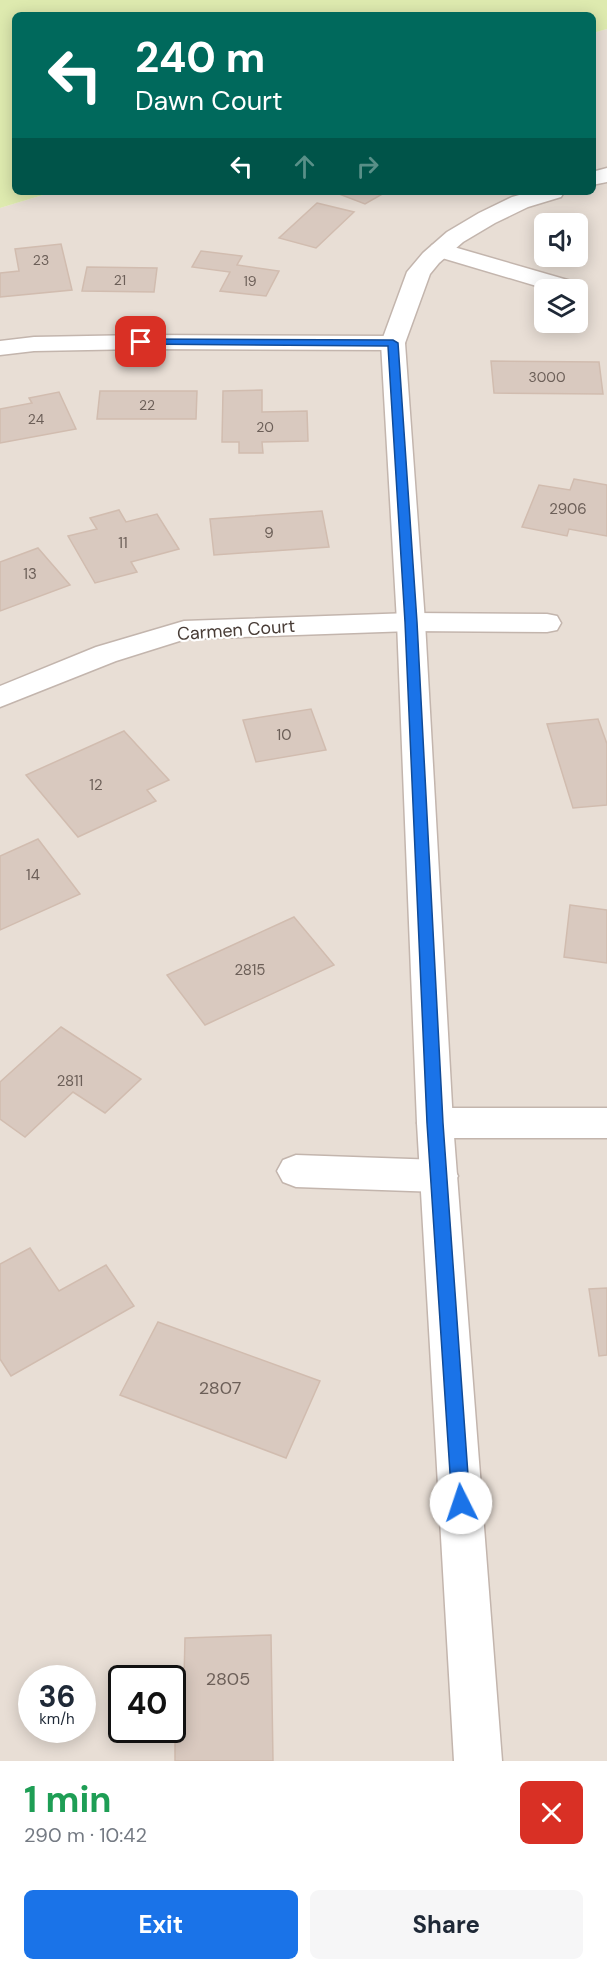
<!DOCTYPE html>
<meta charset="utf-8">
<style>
:root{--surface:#fff;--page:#f6f6f7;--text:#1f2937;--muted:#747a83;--accent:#1a73e8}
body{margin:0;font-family:"DM Sans",sans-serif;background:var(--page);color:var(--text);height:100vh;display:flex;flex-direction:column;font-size:22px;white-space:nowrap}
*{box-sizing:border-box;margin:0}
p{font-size:20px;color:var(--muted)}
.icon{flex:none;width:33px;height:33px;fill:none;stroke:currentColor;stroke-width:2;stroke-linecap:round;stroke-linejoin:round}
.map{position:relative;height:1761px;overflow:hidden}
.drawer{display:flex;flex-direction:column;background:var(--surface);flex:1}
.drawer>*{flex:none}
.guide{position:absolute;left:12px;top:12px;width:584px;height:183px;border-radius:9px;box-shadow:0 3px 15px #0003;background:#00695c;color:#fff;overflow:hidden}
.buttons{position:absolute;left:534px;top:213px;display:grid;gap:12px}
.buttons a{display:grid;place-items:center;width:54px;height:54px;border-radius:9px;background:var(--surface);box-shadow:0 3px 15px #0003;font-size:30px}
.speed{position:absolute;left:18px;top:1665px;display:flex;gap:12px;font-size:30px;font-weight:700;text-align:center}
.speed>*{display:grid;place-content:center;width:78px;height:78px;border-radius:50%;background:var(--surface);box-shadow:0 3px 15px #0003;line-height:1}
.speed small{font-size:15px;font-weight:400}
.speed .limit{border:3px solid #111;border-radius:9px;background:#fff;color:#111}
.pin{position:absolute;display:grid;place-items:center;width:51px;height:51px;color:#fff;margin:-26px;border-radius:12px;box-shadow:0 3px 9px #0006}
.me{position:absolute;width:66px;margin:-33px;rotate:356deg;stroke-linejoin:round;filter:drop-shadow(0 0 4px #0008)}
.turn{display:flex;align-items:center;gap:21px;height:126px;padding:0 24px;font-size:27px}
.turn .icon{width:78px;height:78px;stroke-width:2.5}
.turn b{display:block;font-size:42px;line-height:51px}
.lanes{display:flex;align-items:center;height:57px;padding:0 24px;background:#0003;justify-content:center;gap:30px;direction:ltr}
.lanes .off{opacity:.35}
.round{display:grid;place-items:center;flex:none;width:63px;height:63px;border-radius:9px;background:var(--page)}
.headline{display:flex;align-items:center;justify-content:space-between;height:102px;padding:0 24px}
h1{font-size:36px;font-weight:700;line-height:45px;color:#1e9e55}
.button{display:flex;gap:12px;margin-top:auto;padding:12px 24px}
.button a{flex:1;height:69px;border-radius:9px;background:var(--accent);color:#fff;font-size:24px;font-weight:700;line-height:69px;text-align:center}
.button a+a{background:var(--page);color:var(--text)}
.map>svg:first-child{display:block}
.residential{fill:#e8ded5;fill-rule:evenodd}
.green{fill:#deeaaf}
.building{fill:#d9c9bf;stroke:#d1bcaf;stroke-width:1.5}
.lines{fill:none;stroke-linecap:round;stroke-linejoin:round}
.minor-casing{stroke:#c3b5ad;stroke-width:3}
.tertiary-casing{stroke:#c3b5ad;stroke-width:3}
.minor{fill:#fff;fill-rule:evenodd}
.tertiary{fill:#fff;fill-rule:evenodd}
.route{fill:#1a73e8;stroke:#114b97;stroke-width:1.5}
.labels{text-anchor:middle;stroke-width:4.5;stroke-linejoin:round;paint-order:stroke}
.far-number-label{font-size:14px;fill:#6c5f58}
.number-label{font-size:15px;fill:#6c5f58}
.street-label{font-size:18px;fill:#483c36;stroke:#fff}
.near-number-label{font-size:18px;fill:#6c5f58}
</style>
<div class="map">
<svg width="607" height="1761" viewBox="0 0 607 1761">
<rect width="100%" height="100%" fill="#f4ede7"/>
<path class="residential" d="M607,29V1761H0V208L53,192H592L593,33ZM544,224H578V256H544ZM544,290H578V322H544ZM32,1678H82V1730H32ZM122,1678H172V1730H122Z"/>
<polygon class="green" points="0,0 607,0 607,29 593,33 592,15 15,15 15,192 53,192 0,208"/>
<g class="building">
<polygon points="334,192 386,192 365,204"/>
<polygon points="317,203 354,212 316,248 279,238"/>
<polygon points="61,244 72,290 0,297 0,273 19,271 15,249"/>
<polygon points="201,251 242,256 237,265 279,271 266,296 220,291 230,272 192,267"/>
<polygon points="87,267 157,268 154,292 82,291"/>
<polygon points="491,361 599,362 603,394 494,393"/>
<polygon points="262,390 262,412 307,411 308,441 262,442 263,453 239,453 239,442 222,442 223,391"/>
<polygon points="100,391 197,391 196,419 97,419"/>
<polygon points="59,392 76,429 0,443 0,409 32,403 29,398"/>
<polygon points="574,479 607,485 607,536 569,529 567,536 522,527 539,485 570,490"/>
<polygon points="119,510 126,522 157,514 179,549 131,562 137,572 95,583 68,536 97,529 90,518"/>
<polygon points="322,511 329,547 214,555 210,519"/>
<polygon points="38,548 70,585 0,611 0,562"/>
<polygon points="311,709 326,750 256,762 243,720"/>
<polygon points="598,719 607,744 607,805 573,808 547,724"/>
<polygon points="124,731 169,780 147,790 156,801 78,837 26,775"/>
<polygon points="38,839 80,894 0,930 0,856"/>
<polygon points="570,905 607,910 607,963 564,957"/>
<polygon points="294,917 334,965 205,1025 167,975"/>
<polygon points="61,1027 141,1079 105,1113 73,1092 25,1137 0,1119 0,1082"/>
<polygon points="30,1248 59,1291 106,1265 134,1306 11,1376 0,1359 0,1264"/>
<polygon points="607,1288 607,1355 599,1356 589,1289"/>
<polygon points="158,1322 320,1381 286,1458 120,1395"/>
<polygon points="271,1635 273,1761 175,1761 175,1720 183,1720 185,1638"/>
</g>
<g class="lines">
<defs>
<g id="minor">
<polygon points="440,243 571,281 575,286 572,290 550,290 432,255 429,250 432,245"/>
<polygon points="141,335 393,336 402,338 405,343 402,348 393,350 141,349 34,351 0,355 0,341 34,337"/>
<polygon points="411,613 547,614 557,616 561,623 557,630 547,632 411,631 186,639 116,661 0,707 0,686 96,647 184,621"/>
<polygon points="435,1108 607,1108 607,1138 435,1138 422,1134 417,1123 422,1112"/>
<polygon points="296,1155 439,1160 452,1165 458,1176 452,1187 439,1192 296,1187 283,1182 277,1171 283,1160"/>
</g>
<g id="tertiary">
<polygon points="607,168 607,182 592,185 592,172"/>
<polygon points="530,192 564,192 561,197 528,207 495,223 463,242 439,263 430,274 405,343 425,622 453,1123 502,1761 454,1761 417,1123 397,622 381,343 407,272 423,253 447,232 479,213 512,197"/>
</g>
</defs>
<use href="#minor" class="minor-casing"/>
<use href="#tertiary" class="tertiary-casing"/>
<use href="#minor" class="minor"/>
<use href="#tertiary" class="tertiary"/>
</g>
<polygon class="route" points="141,339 393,340 398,343 417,622 443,1123 470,1503 467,1509 461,1512 454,1509 452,1503 427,1123 405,622 388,346 137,344 136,342"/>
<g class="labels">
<g class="far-number-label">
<text x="41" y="265">23</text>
<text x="120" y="285">21</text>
<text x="250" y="286">19</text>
<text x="547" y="382">3000</text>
<text x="147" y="410">22</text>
<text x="36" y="424">24</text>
<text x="265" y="432">20</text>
</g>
<g class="number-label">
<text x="568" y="514">2906</text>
<text x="269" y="538">9</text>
<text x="123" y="548">11</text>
<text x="30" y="579">13</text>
<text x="284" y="740">10</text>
<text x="96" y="790">12</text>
<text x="33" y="880">14</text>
<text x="250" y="975">2815</text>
<text x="70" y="1086">2811</text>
</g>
<g class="street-label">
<text transform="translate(236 630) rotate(-4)" y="6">Carmen Court</text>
</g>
<g class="near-number-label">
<text x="220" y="1394">2807</text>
<text x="228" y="1685">2805</text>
</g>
</g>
</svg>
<div class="buttons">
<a><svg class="icon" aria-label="sound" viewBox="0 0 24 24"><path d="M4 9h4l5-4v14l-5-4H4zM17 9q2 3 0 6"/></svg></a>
<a><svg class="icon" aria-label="layers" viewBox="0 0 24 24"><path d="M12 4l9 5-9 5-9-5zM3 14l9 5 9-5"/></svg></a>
</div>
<div class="speed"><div>36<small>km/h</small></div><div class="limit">40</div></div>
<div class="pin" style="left:141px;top:342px;background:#d93025"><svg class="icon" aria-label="arrive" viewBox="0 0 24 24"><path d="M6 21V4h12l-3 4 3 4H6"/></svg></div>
<svg class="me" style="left:461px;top:1503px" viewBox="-20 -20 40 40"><circle r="19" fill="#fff"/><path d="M0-13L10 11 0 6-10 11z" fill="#1a73e8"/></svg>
<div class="guide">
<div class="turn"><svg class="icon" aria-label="left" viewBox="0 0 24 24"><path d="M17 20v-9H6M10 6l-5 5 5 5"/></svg><div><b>240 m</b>Dawn Court</div></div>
<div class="lanes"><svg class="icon" aria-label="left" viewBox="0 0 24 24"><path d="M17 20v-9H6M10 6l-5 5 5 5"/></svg><svg class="icon off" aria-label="ahead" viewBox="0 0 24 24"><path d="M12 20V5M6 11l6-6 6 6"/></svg><svg class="icon off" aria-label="right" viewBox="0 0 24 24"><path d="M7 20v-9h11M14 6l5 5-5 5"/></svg></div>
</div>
</div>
<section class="drawer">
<div class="headline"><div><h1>1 min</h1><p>290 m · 10:42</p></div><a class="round" style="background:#d93025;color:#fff"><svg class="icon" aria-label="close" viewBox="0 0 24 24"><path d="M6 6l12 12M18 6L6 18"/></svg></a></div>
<div class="button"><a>Exit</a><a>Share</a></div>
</section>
